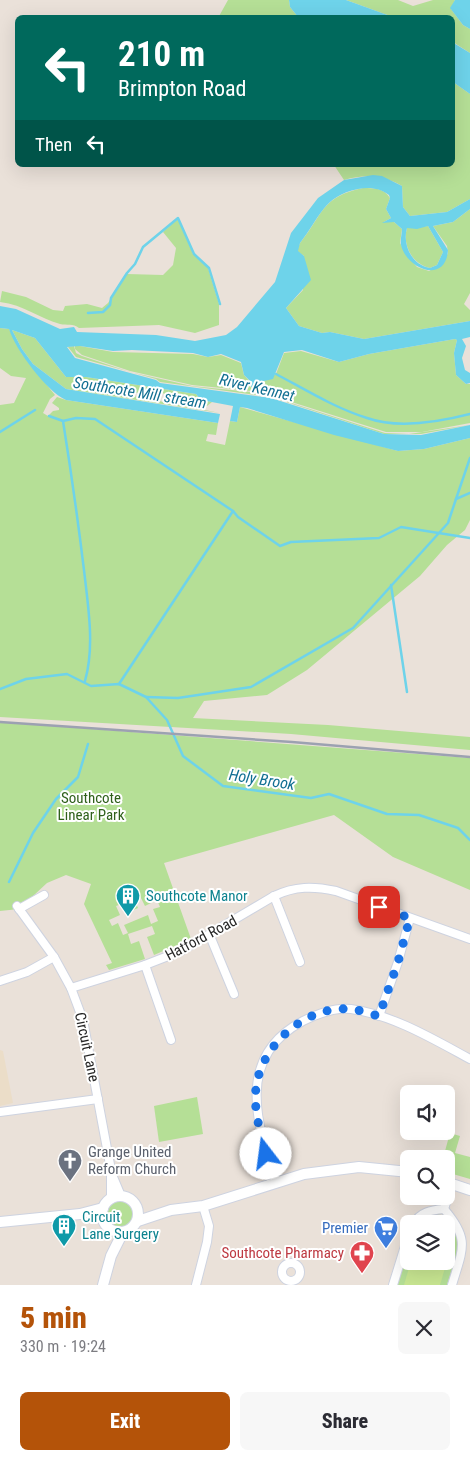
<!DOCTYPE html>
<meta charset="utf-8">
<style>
:root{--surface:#fff;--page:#f7f7f7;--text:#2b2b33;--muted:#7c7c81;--accent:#b45309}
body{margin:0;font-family:"Roboto Condensed",sans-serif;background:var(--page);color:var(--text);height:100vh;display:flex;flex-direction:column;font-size:19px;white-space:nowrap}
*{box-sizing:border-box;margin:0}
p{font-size:16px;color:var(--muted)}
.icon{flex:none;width:28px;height:28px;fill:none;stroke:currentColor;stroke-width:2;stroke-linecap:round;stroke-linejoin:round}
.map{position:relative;height:1285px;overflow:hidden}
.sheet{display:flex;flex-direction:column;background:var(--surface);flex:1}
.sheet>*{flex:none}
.hud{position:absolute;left:15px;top:15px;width:440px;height:152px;border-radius:8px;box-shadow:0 5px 20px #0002;background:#00695c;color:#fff;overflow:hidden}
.fabs{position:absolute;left:400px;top:1085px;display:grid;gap:10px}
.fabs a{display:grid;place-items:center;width:55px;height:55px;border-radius:8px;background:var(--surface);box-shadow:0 5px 20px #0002;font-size:25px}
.pin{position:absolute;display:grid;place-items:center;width:42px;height:42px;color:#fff;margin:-21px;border-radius:10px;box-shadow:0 2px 8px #0006}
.me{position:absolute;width:55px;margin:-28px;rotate:345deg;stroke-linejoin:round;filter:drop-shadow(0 0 4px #0008)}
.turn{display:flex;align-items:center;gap:18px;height:105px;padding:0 20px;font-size:22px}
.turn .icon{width:65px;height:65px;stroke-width:2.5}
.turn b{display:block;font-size:35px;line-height:42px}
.then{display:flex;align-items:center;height:48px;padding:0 20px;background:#0003;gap:10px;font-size:19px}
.round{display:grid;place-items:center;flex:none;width:52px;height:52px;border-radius:8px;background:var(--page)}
.overview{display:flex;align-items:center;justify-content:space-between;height:85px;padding:0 20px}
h1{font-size:30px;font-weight:800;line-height:38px;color:var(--accent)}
.cta{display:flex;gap:10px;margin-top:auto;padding:10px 20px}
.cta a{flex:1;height:58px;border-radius:8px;background:var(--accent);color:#fff;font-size:20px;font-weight:800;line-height:58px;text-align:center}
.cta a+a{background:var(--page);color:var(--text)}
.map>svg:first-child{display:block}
.education{fill:#ebddc8}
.green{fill:#b5df96;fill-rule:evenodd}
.pitch{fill:#c9e792}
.water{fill:#6ed3ea;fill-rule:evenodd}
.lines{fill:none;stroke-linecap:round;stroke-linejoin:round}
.stream{stroke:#6ed3ea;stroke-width:2.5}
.street-casing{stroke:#ced3e0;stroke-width:10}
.secondary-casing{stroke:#ced3e0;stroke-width:12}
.street{stroke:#fff;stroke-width:8}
.secondary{stroke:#fff;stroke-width:10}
.rail{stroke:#9ca1b1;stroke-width:2.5}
.route{stroke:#1a73e8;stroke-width:9;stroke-dasharray:0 16.2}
.labels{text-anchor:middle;stroke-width:4;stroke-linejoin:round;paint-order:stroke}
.park-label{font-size:15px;fill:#2f601b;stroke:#fff}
.culture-label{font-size:15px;fill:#0d838f;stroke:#fff;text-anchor:start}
.street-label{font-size:15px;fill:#272727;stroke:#fff}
.worship-label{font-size:15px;fill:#5b616d;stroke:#fff;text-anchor:start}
.shop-label{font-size:15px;fill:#366cbe;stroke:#fff;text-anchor:end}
.health-label{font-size:15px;fill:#be3a42;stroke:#fff;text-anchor:end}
.water-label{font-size:16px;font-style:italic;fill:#116f92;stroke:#fff}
</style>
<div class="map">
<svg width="470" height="1285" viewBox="0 0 470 1285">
<rect width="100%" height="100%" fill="#eae1d9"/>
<polygon class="education" points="0,1050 3,1051 13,1103 0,1106"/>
<g class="green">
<polygon points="228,0 289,0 290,7 298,17 218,18"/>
<polygon points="346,0 398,0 413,6 433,0 455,0 451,9 463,25 470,29 470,53 453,42 452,18 393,17"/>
<path d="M453,82L470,94V199L447,212L410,216L403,207L402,186C382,175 366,174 344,180L334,165H452Z"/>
<path d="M363,188C374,188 384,188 390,198L386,209L391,218L384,222H394L402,229L400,243L406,254L417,267L429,271L443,263L448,253L447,246L433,226L453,222L470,209V293L464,304L470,310V321L364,339L330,332L322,333L299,326L286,308L303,290L304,256L297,251L300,243C324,213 321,197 363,188Z"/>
<path d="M178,219L193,254L208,268L219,304V325L195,333L159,325L79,328C73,323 67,326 60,324C39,318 24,305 0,302L2,291L26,297L53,310L63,311L65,306L87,304L102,308L108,303L127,274L163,275L173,265L176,248L163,232Z"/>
<path d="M428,226L443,252L437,265L430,268C412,264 402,245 407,228Z"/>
<polygon points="0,328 9,329 22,354 55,395 50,399 43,413 48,416 53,411 59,410 59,408 52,403 57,397 66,400 218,423 216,435 208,434 206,441 225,445 230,421 237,422 240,407 398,451 424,449 470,438 470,520 465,530 447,545 420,576 307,670 267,695 204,701 193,718 328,725 470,737 470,750 291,734 0,717 0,405 14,403 26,378 11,376 0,368"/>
<polygon points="12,330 35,338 66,377 86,377 196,394 201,400 212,402 207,406 181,401 181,398 150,390 136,393 109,387 108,391 220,413 66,389 33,364 22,349"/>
<polygon points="455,339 457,340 454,353 456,375 466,384 470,384 470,423 422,432 386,432 260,392 192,385 130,371 82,355 75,349 75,346 80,346 113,352 193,354 208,357 221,355 241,363 244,375 251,383 250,387 254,388 255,383 276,374 284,353 301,351 339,362 369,354"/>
<polygon points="74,346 76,353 82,356 130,372 192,386 260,393 385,433 409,434 470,425 421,434 384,434 271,397 160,382 156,379 76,357 68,347"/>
<path d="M0,722L470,758V890L393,857L334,815L164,863L191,939L154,955L147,937L155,934L152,926L128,934L131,944L139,941L145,959L109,970L106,965L112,963L84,904L91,884L66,875L47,883L19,909L0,911ZM140,896L145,906L157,900L160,907L153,909L158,921L151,924L148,915L124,925L128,933L123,935L118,923L112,926L109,920L120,915L116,906L122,904L126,913L138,908L134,899Z"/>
<polygon points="197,1097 203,1134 159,1142 154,1106"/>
<polygon points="450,1133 460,1136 455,1153 470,1157 470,1179 446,1172 446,1159 438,1159 445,1151"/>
<circle cx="120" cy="1215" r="15"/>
<polygon points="429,1214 442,1215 454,1222 460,1245 447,1285 395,1285 409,1241 409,1261 446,1261 446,1224 416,1224"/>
</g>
<polygon class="pitch" points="411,1261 447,1261 440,1285 404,1285"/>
<g class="water">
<polygon points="289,0 346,0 393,17 298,17 290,7"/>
<polygon points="455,0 470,0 470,29 463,25 450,8"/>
<polygon points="452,42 470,53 470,94 453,82"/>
<path d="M373,175L382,176L402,186L403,207L410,216L447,212L470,199V209L453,222L433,226L448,250C446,284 407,270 401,245C400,240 402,234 402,229L394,222L382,223L391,218L386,209L390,198L389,195C379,188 370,187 358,189C323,196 320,218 300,243L298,251L304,256L311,280L286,308L299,326L322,333L330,332L364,339L470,321V337L462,339L466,346L462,358L465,370L470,373V383L466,384L456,375L454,353L457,340L455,339L369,354L339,362L302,350L284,352L273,379L255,383L254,387H251L252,383L244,375L241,362L221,354L208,357L193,353L132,350L113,351L80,346L67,347L75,358L156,380L160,383L271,398L384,434L421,435L470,425V438L424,449L398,451L334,435L247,408L240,407L237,422L230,421L233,406L201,400L196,394L86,377H66L35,338L12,330L22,349L33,364L66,389L220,414L218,423L66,400C47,392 15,349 9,329L0,328V306L16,309L60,329L74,327L77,332L156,335L195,341L226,335L237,327L275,282L291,233L318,198L344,180ZM428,226L443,252L437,265L430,268C412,265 402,245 407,228L417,229Z"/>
</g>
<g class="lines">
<g class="stream">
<polyline points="88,313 103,312 110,305 111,298 127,273 135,264 143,247 178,218 194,254 209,268 220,304"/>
<path d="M276,374C306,390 335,408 367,418C398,429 439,422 470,414"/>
<path d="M49,416L63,421C71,471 78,521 84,570C88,606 95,646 85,681"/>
<polyline points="63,421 76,418 95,419 233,511 238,517 280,546 291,542 379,538 401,527 470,538"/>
<polyline points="0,432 35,410"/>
<polyline points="456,499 470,458"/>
<polyline points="391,585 407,692"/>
<polyline points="119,684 233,511"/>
<polyline points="0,689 26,679 67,674 91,686 119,684 146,697 167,720 183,756 223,786 311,798 329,794 387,814 419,815 458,828 470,840"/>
<polyline points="146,697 178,698 251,687 353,628 448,523 456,499 470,493"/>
<polyline points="9,882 33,833 56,799 78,777 88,744"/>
</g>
<defs>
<g id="street">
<polyline points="274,896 300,962"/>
<polyline points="17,906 54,957 71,988 83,1020 111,1170 111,1199"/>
<polyline points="19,909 44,895"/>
<polyline points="210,936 234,994"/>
<polyline points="145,965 171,1040"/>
<polyline points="0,981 27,972 54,957"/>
<path d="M71,988L145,965L181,951L274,896C295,886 313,886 336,891L470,939"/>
<polyline points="379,1016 398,962 410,918"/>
<polyline points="0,1112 98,1099"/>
<polyline points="113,1177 121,1196"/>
<path d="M277,1183C257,1126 234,1057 303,1021C317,1014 335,1007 351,1009C393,1015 433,1039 470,1059"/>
<polyline points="444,1209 452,1184"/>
<path d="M414,1224C419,1212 432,1210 444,1209C470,1239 463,1248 452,1285"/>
<circle cx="291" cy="1272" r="9"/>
<polyline points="196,1285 207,1242 209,1226 203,1206"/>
<polyline points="393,1285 409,1233"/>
</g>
<g id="secondary">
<polyline points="446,1182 470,1190"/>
<circle cx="120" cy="1214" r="18"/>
<polyline points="138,1221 171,1210 203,1206 304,1174 359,1167 409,1172"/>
<polyline points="0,1222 80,1214 103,1208"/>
<polyline points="103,1285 111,1256 123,1232"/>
</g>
</defs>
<use href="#street" class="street-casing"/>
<use href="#secondary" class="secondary-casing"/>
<use href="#street" class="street"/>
<use href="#secondary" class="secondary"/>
<polyline class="rail" points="0,722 292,742 470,757"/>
</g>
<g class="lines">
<path class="route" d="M266,1154C260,1131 252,1106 257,1082C265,1042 307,1006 349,1009C358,1009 369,1014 379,1016L398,962L410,918L379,907"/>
</g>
<defs>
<symbol id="building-pin" viewBox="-11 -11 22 30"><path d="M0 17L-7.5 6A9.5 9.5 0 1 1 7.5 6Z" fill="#0f9aa8" stroke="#fff"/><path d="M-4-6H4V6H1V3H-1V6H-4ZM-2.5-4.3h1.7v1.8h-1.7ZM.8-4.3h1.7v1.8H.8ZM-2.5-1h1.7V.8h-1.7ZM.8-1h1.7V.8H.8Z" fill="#fff"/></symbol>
<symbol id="church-pin" viewBox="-11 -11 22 30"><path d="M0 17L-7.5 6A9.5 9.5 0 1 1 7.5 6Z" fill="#6b7280" stroke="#fff"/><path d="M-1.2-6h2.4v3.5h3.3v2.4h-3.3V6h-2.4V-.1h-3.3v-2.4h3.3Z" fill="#fff"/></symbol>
<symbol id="supermarket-pin" viewBox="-11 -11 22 30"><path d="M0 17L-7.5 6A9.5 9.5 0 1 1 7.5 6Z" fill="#3f7fe0" stroke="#fff"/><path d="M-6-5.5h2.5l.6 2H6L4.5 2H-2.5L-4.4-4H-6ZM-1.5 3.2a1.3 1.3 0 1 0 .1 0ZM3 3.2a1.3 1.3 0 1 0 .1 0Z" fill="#fff"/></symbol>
<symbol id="pharmacy-pin" viewBox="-11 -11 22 30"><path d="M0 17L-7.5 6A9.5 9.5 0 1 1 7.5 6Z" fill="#e0444e" stroke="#fff"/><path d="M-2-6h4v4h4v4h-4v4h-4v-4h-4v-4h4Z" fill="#fff"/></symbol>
</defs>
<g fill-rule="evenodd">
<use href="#building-pin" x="114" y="882" width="28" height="38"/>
<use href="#church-pin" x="56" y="1147" width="28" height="38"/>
<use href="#building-pin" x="50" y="1212" width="28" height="38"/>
<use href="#supermarket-pin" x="372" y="1214" width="28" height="38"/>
<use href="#pharmacy-pin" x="348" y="1239" width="28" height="38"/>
</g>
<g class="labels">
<g class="park-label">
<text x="91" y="803">Southcote<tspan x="91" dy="17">Linear Park</tspan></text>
</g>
<g class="culture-label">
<text x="146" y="901">Southcote Manor</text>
<text x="82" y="1222">Circuit<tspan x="82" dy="17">Lane Surgery</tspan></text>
</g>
<g class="street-label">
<text transform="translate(201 938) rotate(-28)" y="5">Hatford Road</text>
<text transform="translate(87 1047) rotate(78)" y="5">Circuit Lane</text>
</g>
<g class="worship-label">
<text x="88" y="1157">Grange United<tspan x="88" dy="17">Reform Church</tspan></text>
</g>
<g class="shop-label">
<text x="368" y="1233">Premier</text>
</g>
<g class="health-label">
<text x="344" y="1258">Southcote Pharmacy</text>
</g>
<g class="water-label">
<text transform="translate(257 387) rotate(13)" y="6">River Kennet</text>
<text transform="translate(140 392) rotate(9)" y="6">Southcote Mill stream</text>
<text transform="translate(262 779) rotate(9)" y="6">Holy Brook</text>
</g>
</g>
</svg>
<div class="fabs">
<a><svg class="icon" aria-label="sound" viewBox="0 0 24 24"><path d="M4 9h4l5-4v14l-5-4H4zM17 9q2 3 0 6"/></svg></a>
<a><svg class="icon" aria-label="search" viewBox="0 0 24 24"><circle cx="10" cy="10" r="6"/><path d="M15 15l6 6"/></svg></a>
<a><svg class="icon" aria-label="layers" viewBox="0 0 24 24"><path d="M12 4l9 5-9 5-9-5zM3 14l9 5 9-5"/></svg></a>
</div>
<div class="pin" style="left:379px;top:907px;background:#d93025"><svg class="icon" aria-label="arrive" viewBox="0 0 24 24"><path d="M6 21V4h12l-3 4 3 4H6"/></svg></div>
<svg class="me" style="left:266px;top:1154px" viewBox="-20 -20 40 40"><circle r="19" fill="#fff"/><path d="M0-13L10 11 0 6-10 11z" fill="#1a73e8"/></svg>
<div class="hud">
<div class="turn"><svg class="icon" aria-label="left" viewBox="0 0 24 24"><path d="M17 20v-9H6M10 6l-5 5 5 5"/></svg><div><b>210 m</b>Brimpton Road</div></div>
<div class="then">Then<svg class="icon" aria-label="left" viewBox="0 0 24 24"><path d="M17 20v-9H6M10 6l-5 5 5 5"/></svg></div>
</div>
</div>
<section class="sheet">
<div class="overview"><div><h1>5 min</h1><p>330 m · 19:24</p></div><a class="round"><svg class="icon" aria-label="close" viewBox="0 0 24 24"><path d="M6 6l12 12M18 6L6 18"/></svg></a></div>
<div class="cta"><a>Exit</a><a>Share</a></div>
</section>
